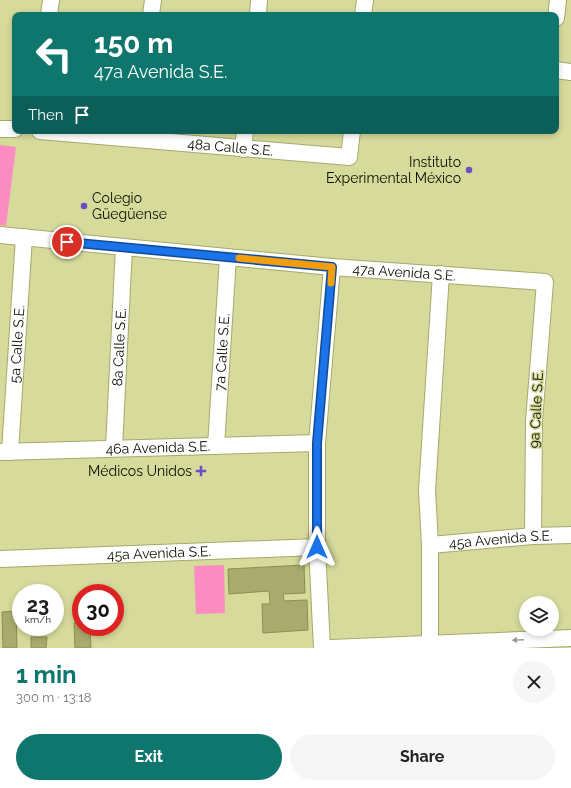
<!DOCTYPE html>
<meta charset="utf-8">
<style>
:root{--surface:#fff;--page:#f6f6f6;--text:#202124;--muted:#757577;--accent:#0f766e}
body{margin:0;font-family:Raleway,sans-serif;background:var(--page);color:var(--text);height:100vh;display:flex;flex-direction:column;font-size:15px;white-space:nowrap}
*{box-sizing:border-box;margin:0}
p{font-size:13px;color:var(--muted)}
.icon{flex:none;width:22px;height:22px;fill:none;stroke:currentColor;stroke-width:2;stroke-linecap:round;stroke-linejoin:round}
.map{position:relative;height:648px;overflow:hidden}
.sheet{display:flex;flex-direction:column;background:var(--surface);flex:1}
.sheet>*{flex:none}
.banner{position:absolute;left:12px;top:12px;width:547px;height:122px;border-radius:8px;box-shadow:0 2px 6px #0003;background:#0f766e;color:#fff;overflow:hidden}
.buttons{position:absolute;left:519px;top:596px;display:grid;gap:8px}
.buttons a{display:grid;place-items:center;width:40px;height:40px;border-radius:50%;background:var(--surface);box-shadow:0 2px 6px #0003;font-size:20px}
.speed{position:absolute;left:12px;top:584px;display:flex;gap:8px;font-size:20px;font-weight:700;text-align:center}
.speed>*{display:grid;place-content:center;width:52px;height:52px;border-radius:50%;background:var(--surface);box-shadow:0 2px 6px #0003;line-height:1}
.speed small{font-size:10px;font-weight:400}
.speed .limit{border:6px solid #d22;background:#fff;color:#111}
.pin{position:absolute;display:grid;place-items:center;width:34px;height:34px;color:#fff;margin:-17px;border:2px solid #fff;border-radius:50%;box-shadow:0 1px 4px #0007}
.me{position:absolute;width:44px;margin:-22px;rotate:0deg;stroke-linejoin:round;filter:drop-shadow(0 0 3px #0008)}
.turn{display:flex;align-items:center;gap:14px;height:84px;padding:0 16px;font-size:18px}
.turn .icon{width:52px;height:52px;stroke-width:2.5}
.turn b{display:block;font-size:28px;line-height:34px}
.then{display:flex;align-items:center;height:38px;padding:0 16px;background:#0003;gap:8px;font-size:15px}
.round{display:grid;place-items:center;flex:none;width:42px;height:42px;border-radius:21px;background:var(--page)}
.overview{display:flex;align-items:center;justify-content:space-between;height:68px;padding:0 16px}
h1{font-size:24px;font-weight:700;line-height:30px;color:var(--accent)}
.button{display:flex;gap:8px;margin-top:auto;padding:8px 16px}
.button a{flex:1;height:46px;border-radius:24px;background:var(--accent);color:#fff;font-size:16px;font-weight:700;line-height:46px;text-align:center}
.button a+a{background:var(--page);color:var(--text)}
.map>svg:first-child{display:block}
.green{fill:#fb8cc2}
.building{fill:#a8ab6d;stroke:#8b8e50}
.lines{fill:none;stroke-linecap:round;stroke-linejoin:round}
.minor-casing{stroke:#a6a96b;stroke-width:18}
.minor{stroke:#fff;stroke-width:16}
.oneway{fill:#9e9e99}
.route-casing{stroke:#114b97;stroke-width:10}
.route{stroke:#1a73e8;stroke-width:7}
.slow{stroke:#f59e0b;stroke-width:7}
.poi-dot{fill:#6c4dc6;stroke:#d6da9a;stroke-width:1.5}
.labels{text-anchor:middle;stroke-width:3;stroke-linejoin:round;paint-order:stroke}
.street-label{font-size:14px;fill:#0d0d00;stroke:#d6da9a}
.poi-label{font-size:14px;fill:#0d0d00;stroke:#d6da9a;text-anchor:end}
</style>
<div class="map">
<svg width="571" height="648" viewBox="0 0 571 648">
<rect width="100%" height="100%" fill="#d6da9a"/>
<g class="green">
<polygon points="0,145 16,147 6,226 0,225"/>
<polygon points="224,565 225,613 196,614 194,566"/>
</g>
<g class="building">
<polygon points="304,565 305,593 283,594 284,601 307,600 308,630 263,633 262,604 270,604 269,591 229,594 228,569"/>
<polygon points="16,611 17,648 3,648 2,612"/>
<polygon points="81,622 81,627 90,627 91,648 75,648 74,623"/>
<polygon points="31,637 47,637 46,648 31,648"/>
</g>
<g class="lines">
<defs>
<g id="minor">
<polyline points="49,15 51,0"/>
<polyline points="151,15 153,0"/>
<polyline points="258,15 259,0"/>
<polyline points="363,15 365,0"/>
<polyline points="556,18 558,0"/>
<polyline points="556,70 571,72"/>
<polyline points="0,129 15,129"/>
<path id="s1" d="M40,131C143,139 246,149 349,157L352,131"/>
<polyline points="243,149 245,131"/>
<path id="s2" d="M0,235L332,267L545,282L534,421L533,536"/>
<path id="s3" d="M216,446L228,257"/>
<path id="s4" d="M114,448L124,247"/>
<path id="s5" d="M0,452L317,443"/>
<path id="s6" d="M10,452L24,237"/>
<path id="s7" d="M430,545L533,536L571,535"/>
<path id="s8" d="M0,559L317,547"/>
<polyline points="430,643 430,545 427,490 441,274"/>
<polyline points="322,648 317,547 317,443 332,267"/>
<polyline points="331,648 571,638"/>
</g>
</defs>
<use href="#minor" class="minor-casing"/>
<use href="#minor" class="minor"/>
</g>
<defs><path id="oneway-solid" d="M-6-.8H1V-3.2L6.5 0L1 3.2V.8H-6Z"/></defs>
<use class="oneway" href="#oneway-solid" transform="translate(518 640) rotate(178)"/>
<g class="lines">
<defs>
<polyline id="route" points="67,242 332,267 317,443 317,547"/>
</defs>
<use href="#route" class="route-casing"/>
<use href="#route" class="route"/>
<polyline class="slow" points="239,258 332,267 331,283"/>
</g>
<g class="poi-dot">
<circle cx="469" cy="170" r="4"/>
<circle cx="84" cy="206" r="4"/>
<path d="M199 465h4v4h4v4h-4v4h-4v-4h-4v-4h4z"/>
</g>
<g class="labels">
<g class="street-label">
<text dy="5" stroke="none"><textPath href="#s1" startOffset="191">48a Calle S.E.</textPath></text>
<text dy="5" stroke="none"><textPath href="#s2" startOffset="406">47a Avenida S.E.</textPath></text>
<text dy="5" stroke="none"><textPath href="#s6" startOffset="108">5a Calle S.E.</textPath></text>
<text dy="5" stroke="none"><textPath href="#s4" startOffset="101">8a Calle S.E.</textPath></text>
<text dy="5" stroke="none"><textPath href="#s3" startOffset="94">7a Calle S.E.</textPath></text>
<text transform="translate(536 409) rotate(-87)" y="5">9a Calle S.E.</text>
<text dy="5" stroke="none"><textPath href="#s5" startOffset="158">46a Avenida S.E.</textPath></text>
<text dy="5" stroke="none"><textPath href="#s7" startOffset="71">45a Avenida S.E.</textPath></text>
<text dy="5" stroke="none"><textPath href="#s8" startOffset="159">45a Avenida S.E.</textPath></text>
</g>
<g class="poi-label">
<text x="461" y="167">Instituto<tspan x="461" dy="16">Experimental México</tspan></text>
<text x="92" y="203" text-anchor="start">Colegio<tspan x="92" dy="16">Güegüense</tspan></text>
<text x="192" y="476">Médicos Unidos</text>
</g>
</g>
</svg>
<div class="buttons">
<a><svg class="icon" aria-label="layers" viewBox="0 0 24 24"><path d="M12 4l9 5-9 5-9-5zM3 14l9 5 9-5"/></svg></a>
</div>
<div class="speed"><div>23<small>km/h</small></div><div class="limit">30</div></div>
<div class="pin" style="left:67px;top:242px;background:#d93025"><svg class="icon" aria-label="arrive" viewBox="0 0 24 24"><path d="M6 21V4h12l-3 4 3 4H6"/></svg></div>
<svg class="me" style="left:317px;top:547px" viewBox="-20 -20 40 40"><path d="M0-17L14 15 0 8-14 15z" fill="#1a73e8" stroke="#fff" stroke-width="4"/></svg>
<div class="banner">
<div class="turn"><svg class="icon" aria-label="left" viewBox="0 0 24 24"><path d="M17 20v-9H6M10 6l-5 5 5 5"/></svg><div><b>150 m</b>47a Avenida S.E.</div></div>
<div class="then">Then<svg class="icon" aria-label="arrive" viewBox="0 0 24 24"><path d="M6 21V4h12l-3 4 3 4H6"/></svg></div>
</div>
</div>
<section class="sheet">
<div class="overview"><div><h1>1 min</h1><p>300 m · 13:18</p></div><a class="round"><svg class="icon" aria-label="close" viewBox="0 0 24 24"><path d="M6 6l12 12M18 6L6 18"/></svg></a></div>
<div class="button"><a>Exit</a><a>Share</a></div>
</section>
